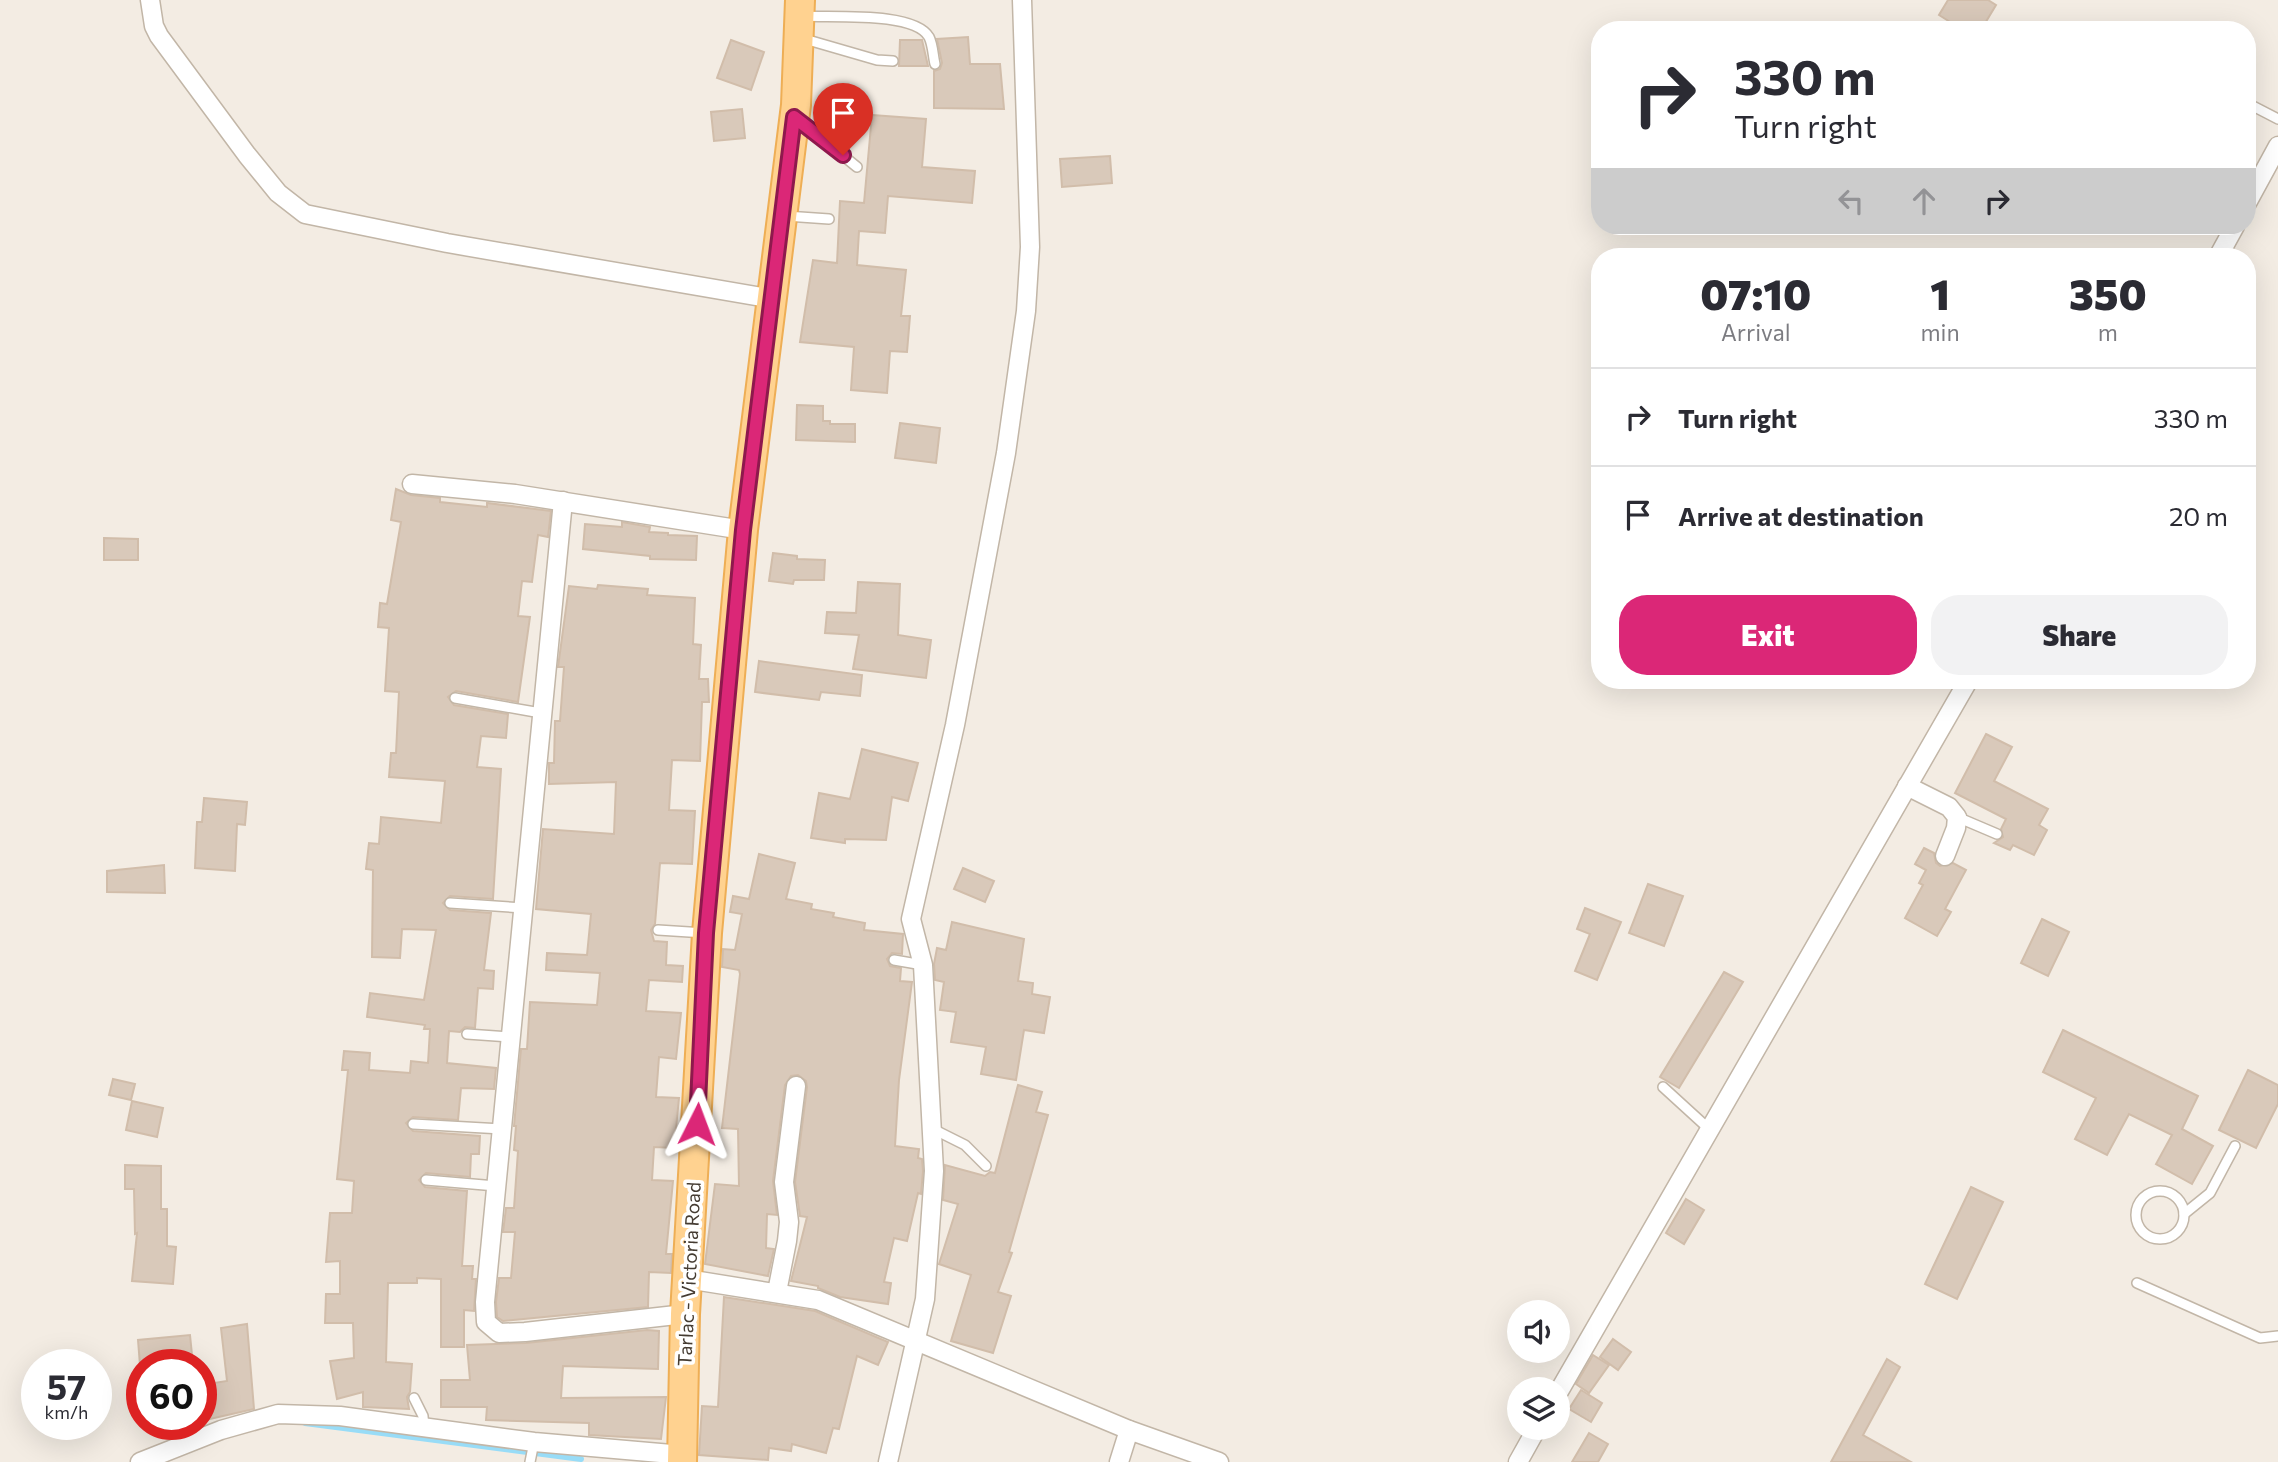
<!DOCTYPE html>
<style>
:root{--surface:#fff;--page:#f2f2f3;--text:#2b2b33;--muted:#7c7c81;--line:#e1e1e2;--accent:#db2777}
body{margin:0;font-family:Commissioner,sans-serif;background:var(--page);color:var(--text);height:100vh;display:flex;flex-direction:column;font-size:26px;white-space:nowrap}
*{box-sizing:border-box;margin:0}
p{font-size:23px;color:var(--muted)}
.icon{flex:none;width:38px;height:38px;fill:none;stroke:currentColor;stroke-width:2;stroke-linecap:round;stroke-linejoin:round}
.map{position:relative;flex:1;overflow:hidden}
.panel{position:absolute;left:1591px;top:248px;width:665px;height:441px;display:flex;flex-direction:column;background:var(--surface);border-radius:28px;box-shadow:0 7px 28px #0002}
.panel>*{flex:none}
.banner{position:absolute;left:1591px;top:21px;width:665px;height:214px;border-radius:28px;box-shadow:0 7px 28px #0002;background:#fff;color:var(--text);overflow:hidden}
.buttons{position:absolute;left:1507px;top:1300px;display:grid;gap:14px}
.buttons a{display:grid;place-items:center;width:63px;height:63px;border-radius:50%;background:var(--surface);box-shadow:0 7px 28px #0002;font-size:35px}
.speed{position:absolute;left:21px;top:1349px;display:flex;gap:14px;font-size:35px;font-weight:700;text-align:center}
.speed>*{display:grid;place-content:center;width:91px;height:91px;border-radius:50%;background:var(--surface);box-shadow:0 7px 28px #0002;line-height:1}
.speed small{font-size:18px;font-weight:400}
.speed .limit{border:10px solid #d22;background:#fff;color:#111}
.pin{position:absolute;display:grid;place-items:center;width:60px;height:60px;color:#fff;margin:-72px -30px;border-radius:50% 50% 50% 0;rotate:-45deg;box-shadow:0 0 7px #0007}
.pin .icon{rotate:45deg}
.me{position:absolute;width:77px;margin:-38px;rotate:3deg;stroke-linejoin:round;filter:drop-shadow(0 0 5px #0008)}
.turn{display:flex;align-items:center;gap:24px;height:147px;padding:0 28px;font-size:32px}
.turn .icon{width:91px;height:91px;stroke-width:2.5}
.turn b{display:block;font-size:49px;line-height:60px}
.lanes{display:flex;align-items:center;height:66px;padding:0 28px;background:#0003;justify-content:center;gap:35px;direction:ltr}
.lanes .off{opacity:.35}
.eta{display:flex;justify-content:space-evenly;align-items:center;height:119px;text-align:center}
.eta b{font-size:42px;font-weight:800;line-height:49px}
.button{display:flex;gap:14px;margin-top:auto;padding:14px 28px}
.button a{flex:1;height:80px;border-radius:28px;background:var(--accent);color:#fff;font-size:28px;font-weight:800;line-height:80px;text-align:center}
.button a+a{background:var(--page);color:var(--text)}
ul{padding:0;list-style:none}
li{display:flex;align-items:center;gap:21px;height:98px;padding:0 28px;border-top:2px solid var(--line)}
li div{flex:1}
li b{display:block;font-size:26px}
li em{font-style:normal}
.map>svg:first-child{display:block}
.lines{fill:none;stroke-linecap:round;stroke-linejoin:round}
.stream{stroke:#98dcf7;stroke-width:6}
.building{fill:#d9c9ba;stroke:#d1bdaa;stroke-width:2}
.service-casing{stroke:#c2b6a7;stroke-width:12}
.minor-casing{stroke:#c2b6a7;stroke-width:21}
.primary-casing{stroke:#eeae55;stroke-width:32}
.service{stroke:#fff;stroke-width:9}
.minor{stroke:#fff;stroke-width:18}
.primary{stroke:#ffd290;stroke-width:28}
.route-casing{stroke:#8e194d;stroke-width:18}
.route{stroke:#db2777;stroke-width:12}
.labels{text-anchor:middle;stroke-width:7;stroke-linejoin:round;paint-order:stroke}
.street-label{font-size:19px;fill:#453c32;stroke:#fff}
</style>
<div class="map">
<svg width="2278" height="1462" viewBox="0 0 2278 1462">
<rect width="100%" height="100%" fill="#f3ece3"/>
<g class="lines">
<polyline class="stream" points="305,1423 581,1459"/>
</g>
<g class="building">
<polygon points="1948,0 1988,0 1996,5 1981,30 1963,30 1939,15"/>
<polygon points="968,37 970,64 1000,64 1004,109 934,108 934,71 940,69 942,63 937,39"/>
<polygon points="731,40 764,52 751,90 717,78"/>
<polygon points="900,40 922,40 928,66 899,66"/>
<polygon points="742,109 745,138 714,141 711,112"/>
<polygon points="872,115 926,119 922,167 975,171 972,203 888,196 885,233 859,231 857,265 906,270 901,316 910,316 907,352 890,351 887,393 851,390 854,347 800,342 813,260 837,263 840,201 864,203"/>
<polygon points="1110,156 1112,183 1062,187 1060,159"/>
<polygon points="797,405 823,406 823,421 830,421 830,424 855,424 855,442 796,440"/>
<polygon points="900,423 940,428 936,463 895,458"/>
<polygon points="396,489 411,495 440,498 440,502 487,507 487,503 551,511 548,537 538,535 532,582 522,581 518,616 530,617 518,702 456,691 448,697 454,705 508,714 506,738 481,736 477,767 501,769 493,899 450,896 443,903 450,910 491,913 484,970 494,971 493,989 478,988 475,1028 465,1027 460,1032 449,1031 447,1063 496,1068 494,1089 461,1088 458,1120 413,1117 406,1123 413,1131 480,1136 479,1154 471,1154 470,1177 426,1173 419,1180 425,1187 467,1191 462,1266 473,1266 472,1279 476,1279 474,1311 464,1310 464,1347 441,1347 441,1279 417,1278 417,1283 388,1283 386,1362 412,1364 410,1392 407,1397 409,1409 363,1407 363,1392 337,1399 330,1361 354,1358 353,1323 325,1323 326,1294 340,1294 340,1261 326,1262 330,1213 352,1213 354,1181 337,1179 348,1070 342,1070 344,1051 370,1053 369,1070 410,1073 411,1061 428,1063 430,1029 424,1029 425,1025 367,1017 370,993 424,1000 436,930 402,929 400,958 372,957 373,870 366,869 369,843 379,844 381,817 441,823 445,781 389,777 391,753 396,753 399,692 385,691 389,628 378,627 380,603 387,604 401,522 391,520"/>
<polygon points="622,522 650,527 649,532 668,533 668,535 697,536 696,560 650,559 650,556 583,549 585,524 622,527"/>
<polygon points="104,538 138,539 138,560 104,560"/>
<polygon points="773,553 797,556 797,559 825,560 824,580 794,580 793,584 769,581"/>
<polygon points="858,582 900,584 898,635 931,640 926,678 853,669 859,635 825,633 827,612 856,613"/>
<polygon points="598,585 648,589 647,595 695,598 693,644 701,645 699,679 708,679 709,702 702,702 700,761 672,760 669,810 695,811 692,864 660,863 655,924 651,930 654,941 667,942 666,965 683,966 682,982 649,980 646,1011 681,1013 676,1059 659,1057 656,1097 679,1098 674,1148 654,1147 652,1180 673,1181 666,1254 672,1254 671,1273 649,1272 648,1307 503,1321 497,1317 496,1302 499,1278 511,1278 515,1232 503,1232 506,1208 514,1208 518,1151 514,1150 516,1126 514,1126 521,1049 527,1049 530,1002 597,1005 600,973 546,970 547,953 587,955 591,914 536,909 543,829 614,834 616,782 549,784 549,763 554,763 555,721 560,721 564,667 558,667 569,586 597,589"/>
<polygon points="759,661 862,675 860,696 821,692 819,700 755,692"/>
<polygon points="1986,734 2012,747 1994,781 2048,809 2039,825 2047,830 2034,855 2013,845 2010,850 1994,843 2003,837 2001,829 2006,819 1955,793"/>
<polygon points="862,749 918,763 908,801 892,797 886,840 845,839 845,843 811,838 819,793 850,799"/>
<polygon points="204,798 247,802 245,825 237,824 235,871 195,868 197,822 202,822"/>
<polygon points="1924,848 1934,853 1936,863 1940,866 1953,863 1966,870 1945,909 1951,912 1937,936 1905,918 1923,885 1919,883 1926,870 1915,864"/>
<polygon points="759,854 795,863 786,899 812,904 811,909 834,913 833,917 865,923 864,930 903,934 902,954 892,953 887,959 890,966 901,968 900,981 912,982 899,1080 895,1146 919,1149 918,1158 922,1159 923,1171 921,1194 918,1193 907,1241 894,1238 884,1282 891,1283 888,1304 840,1297 818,1288 818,1286 791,1281 807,1217 800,1216 795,1182 807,1087 806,1081 798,1075 791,1076 785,1085 773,1181 777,1215 767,1214 766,1248 774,1249 768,1276 705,1264 715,1184 739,1186 738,1129 722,1128 740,974 739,970 722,967 723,949 735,950 742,914 730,912 733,896 749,899"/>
<polygon points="164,865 165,893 107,892 107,871"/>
<polygon points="963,868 994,881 985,902 954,889"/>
<polygon points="1648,884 1683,896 1664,946 1629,933"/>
<polygon points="1585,908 1621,922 1597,980 1575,971 1590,934 1577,929"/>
<polygon points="2042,919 2069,932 2048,976 2021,963"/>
<polygon points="952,922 1024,939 1018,981 1033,983 1032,994 1050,997 1044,1033 1024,1030 1016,1080 981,1074 986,1047 951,1042 956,1012 940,1010 944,982 935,980 934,964 937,948 946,950"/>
<polygon points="1724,972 1743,982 1679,1088 1660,1077"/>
<polygon points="2063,1030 2198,1096 2182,1129 2213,1146 2192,1184 2156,1164 2172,1135 2129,1114 2107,1155 2075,1139 2096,1098 2043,1072"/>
<polygon points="2248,1070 2278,1085 2278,1104 2256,1148 2219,1130"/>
<polygon points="113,1079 135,1084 131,1100 109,1095"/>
<polygon points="1018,1085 1042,1092 1036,1112 1048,1115 1009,1252 1012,1253 998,1292 1011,1296 993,1353 951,1341 971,1275 939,1264 958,1204 943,1200 945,1165 985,1176 990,1172 995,1173"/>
<polygon points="132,1101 163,1108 157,1137 126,1130"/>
<polygon points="125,1165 161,1166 161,1209 167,1209 167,1246 176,1247 173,1284 132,1281 137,1233 135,1234 134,1189 125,1189"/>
<polygon points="1971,1187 2003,1202 1957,1299 1925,1284"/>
<polygon points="1686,1199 1704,1210 1684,1244 1666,1233"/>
<polygon points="724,1297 815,1311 888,1342 878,1365 857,1356 839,1429 833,1428 826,1453 792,1444 791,1451 769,1448 768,1460 699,1455 702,1406 718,1407"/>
<polygon points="247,1324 254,1409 201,1421 201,1385 227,1381 221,1328"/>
<polygon points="647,1330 659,1331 658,1369 563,1366 561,1398 666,1397 661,1439 589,1435 589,1423 486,1420 487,1407 441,1407 441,1380 470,1380 467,1345 526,1343"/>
<polygon points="190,1335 193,1365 140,1365 138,1340"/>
<polygon points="1613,1339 1631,1352 1618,1370 1600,1357"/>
<polygon points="1593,1355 1609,1365 1589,1393 1576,1384"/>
<polygon points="1887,1359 1900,1367 1863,1435 1911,1462 1831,1462"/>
<polygon points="1581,1390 1602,1403 1591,1422 1569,1409"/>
<polygon points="1589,1433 1608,1444 1598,1462 1572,1462"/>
</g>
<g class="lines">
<defs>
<g id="service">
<path d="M802,16C831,18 914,11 929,37C933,45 933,56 935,64"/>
<polyline points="801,38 877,60 893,61"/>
<polyline points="2247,103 2278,119"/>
<polyline points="799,120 857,167"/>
<polyline points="786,216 829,219"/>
<polyline points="455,698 541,713"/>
<polyline points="1957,817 1997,834"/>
<polyline points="450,903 523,908"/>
<polyline points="658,930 705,933"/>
<polyline points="894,960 923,965"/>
<polyline points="467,1034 510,1037"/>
<polyline points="1663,1087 1709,1129"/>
<polyline points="413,1124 502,1129"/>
<polyline points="933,1129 965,1145 986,1166"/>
<polyline points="426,1180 496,1186"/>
<circle cx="2160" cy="1215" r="24"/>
<polyline points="2184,1214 2210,1193 2235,1146"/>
<polyline points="2137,1283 2260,1338 2278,1336"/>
<polyline points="414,1398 423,1416 424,1428"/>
<polyline points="530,1462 534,1442"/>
</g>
<g id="minor">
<polyline points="150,0 154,26 159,36 247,155 278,193 305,214 447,243 773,299"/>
<polyline points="2247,203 2278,146"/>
<polyline points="2218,257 2235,226"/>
<polyline points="412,484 515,494 743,530"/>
<polyline points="563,501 485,1302 486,1322 499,1333 525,1332 685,1314"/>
<polyline points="1907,786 1949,807 1957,817 1956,828 1945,856"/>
<polyline points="687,1279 818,1300 1129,1430 1219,1462"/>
<polyline points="777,1292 787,1241 789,1222 784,1182 796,1086"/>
<polyline points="1558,1393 1968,681"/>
<polyline points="140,1462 221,1430 278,1414 340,1416 534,1442 683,1455"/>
<polyline points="888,1462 925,1299 934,1171 923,965 911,919 955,725 1006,453 1026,311 1030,247 1022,0"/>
<polyline points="1119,1462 1129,1430"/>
<polyline points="1518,1462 1537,1428"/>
</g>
<polyline id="primary" points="682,1462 685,1314 707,933 743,530 796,105 800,0"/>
</defs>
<use href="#service" class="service-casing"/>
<use href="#minor" class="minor-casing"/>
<use href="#primary" class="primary-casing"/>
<use href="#service" class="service"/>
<use href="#minor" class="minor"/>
<use href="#primary" class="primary"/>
</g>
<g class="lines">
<defs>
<polyline id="route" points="697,1124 706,933 743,530 794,117 843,155"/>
</defs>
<use href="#route" class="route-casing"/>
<use href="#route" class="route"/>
</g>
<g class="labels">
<g class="street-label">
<text transform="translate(689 1274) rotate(-87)" y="7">Tarlac - Victoria Road</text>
</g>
</g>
</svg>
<div class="buttons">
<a><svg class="icon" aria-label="sound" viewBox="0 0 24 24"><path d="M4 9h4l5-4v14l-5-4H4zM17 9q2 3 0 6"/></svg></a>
<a><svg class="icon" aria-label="layers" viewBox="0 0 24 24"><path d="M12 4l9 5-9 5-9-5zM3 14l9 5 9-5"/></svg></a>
</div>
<div class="speed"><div>57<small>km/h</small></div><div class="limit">60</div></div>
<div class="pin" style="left:843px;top:155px;background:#d93025"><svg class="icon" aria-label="arrive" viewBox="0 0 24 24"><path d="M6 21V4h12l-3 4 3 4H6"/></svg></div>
<svg class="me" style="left:697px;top:1124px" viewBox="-20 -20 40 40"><path d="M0-17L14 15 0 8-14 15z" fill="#db2777" stroke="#fff" stroke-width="4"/></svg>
<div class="banner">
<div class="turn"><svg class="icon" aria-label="right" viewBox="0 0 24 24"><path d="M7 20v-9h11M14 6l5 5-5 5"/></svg><div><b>330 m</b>Turn right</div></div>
<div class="lanes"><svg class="icon off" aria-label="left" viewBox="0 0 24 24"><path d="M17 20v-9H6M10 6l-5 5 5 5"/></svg><svg class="icon off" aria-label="ahead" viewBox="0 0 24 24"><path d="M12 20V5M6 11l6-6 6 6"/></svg><svg class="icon" aria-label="right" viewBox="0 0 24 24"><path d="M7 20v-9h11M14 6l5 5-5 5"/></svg></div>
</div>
<section class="panel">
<div class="eta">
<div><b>07:10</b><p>Arrival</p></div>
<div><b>1</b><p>min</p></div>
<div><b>350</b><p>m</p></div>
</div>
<ul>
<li><svg class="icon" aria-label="right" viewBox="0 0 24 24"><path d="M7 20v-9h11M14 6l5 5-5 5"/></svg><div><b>Turn right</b></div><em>330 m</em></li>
<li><svg class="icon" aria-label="arrive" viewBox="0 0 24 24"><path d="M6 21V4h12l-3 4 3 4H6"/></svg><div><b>Arrive at destination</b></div><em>20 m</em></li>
</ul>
<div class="button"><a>Exit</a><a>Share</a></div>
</section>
</div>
